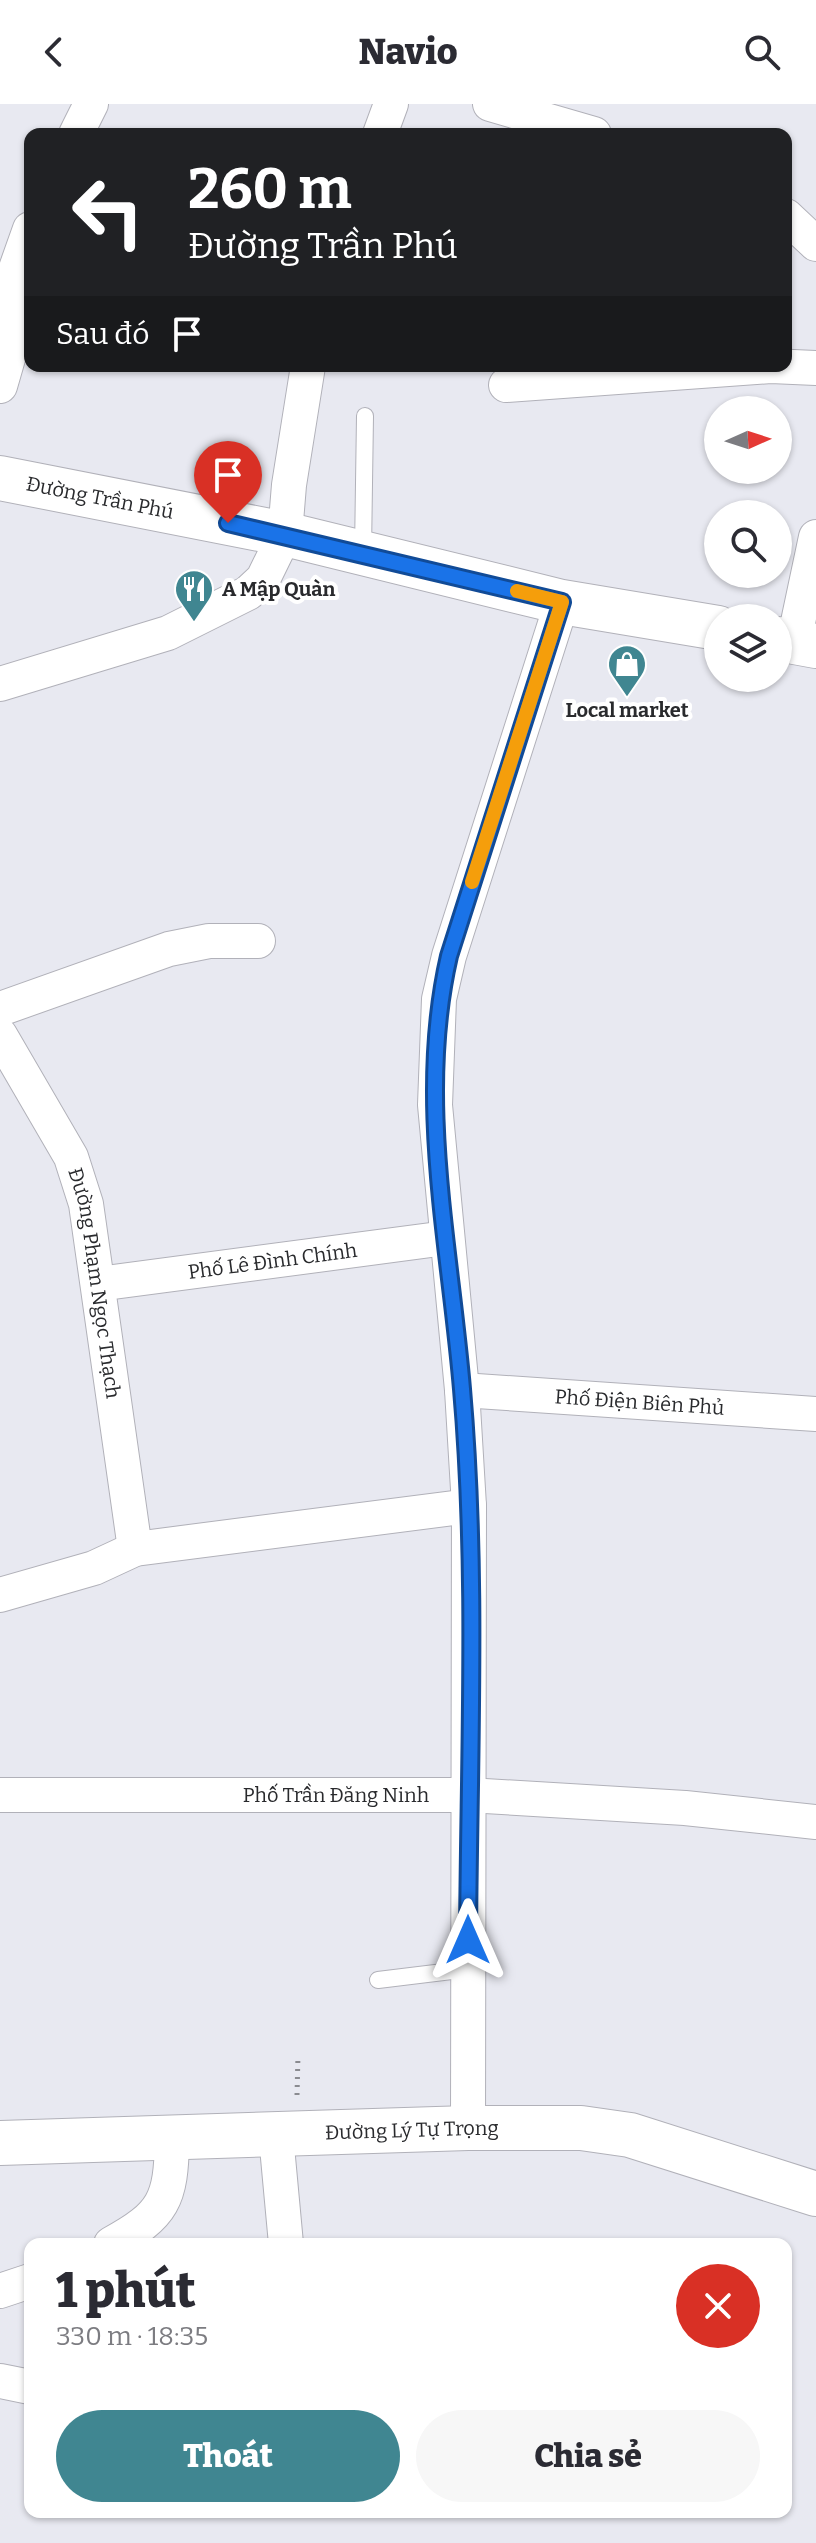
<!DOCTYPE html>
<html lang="vi">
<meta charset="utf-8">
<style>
:root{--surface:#fff;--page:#f7f7f7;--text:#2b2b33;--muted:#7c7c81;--accent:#408691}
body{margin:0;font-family:Bitter,serif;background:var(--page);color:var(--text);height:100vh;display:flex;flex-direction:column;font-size:30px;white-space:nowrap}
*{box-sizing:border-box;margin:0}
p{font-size:26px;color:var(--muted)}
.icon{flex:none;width:44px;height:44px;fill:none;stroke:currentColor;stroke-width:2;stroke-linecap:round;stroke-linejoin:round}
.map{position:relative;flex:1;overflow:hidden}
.details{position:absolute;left:24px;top:2134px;width:768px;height:280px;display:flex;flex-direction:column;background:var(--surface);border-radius:16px;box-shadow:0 2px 6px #0004}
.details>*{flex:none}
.top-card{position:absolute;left:24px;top:24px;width:768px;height:244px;border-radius:16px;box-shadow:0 2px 6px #0004;background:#202124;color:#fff;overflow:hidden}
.needle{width:52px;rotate:87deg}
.tools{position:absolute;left:704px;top:292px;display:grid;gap:16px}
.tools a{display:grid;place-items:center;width:88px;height:88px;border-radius:50%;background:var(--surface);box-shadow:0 2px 6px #0004;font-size:40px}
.pin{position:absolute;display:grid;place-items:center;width:68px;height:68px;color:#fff;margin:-82px -34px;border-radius:50% 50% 50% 0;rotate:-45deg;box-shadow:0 0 8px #0007}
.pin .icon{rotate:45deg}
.me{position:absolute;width:88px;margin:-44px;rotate:0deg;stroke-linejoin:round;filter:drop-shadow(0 0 6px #0008)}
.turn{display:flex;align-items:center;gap:28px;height:168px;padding:0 32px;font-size:36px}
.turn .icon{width:104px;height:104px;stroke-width:2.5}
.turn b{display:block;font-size:56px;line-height:68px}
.then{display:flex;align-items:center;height:76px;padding:0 32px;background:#0003;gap:16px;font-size:30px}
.round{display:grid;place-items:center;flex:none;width:84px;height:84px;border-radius:42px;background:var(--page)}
.summary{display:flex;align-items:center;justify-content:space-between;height:136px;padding:0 32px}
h1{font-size:48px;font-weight:800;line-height:60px}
.action{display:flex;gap:16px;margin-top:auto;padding:16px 32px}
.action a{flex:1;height:92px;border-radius:48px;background:var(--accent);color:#fff;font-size:32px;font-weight:800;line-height:92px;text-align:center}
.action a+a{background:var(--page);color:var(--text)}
header{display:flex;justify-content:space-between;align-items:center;height:104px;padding:0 32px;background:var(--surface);font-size:36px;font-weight:800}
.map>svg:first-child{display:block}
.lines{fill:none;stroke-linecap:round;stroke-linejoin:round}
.lane-casing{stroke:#b1b1b9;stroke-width:18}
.street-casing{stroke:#b1b1b9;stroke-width:36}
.secondary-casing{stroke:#b1b1b9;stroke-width:46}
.path{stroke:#8a8b90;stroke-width:5;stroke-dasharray:2 6;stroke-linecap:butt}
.lane{stroke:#fff;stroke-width:16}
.street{stroke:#fff;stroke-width:34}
.secondary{stroke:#fff;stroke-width:44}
.route-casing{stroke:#114b97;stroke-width:20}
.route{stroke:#1a73e8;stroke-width:14}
.slow{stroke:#f59e0b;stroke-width:14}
.labels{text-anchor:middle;stroke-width:8;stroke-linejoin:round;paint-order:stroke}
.street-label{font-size:20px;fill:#292a2d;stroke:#fff}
.poi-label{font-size:20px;font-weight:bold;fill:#292a2d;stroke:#fff;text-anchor:start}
</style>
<header><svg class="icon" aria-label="back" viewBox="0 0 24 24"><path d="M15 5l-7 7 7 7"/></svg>Navio<svg class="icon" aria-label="search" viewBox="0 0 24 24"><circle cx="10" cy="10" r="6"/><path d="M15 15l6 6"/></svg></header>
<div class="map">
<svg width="816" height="2439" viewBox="0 0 816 2439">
<rect width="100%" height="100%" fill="#e8e9f1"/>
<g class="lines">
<defs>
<g id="lane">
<polyline points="363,447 365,312"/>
<polyline points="378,1876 468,1865"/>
</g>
<g id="street">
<polyline points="490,0 594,30"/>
<polyline points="76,30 91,0"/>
<polyline points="380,30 391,0"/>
<polyline points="786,112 816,140"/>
<polyline points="506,281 771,262 816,264"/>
<polyline points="0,282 15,230 14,170 30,125"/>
<polyline points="794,537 816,433"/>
<polyline points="0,580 168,529 248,489 263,475 285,430 289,381 308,262"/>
<polyline points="0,905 169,845 209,837 258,837"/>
<path id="s1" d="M0,931L71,1053L86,1100L135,1445"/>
<path id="s2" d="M98,1180L446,1134"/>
<path id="s3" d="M462,1286L816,1310"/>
<polyline points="0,1491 94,1464 135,1445 469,1402"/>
<path id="s4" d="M0,1691H468L685,1704L816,1718"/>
<polyline points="468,2024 469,1402 462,1286 435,1001 439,895 449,852 562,498"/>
<polyline points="276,2032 286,2140"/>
<path d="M111,2140C164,2111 171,2096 172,2036"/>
<polyline points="0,2187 30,2177"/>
<polyline points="0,2277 30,2283"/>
</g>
<g id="secondary">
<path id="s5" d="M0,374L285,430L562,498L718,524"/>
<polyline points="778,535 816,542"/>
<path id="s6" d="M0,2039L468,2024H581L630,2031L816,2090"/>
</g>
</defs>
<use href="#lane" class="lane-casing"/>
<use href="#street" class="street-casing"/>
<use href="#secondary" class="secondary-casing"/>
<polyline class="path" points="297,1991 298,1951"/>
<use href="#lane" class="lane"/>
<use href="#street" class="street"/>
<use href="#secondary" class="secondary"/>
</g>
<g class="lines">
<defs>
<path id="route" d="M228,419L562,498L449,852C416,995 450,1142 462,1285C478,1468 469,1653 468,1836"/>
</defs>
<use href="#route" class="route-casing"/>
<use href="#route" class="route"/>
<polyline class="slow" points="472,778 562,498 517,487"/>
</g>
<defs>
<symbol id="restaurant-pin" viewBox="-11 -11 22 30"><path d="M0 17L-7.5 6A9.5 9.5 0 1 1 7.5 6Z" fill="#408691" stroke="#fff"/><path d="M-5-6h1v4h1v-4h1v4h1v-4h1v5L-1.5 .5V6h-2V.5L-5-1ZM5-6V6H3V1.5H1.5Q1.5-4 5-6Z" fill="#fff"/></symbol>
<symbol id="shop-pin" viewBox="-11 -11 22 30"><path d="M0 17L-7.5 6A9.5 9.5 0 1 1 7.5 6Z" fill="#408691" stroke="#fff"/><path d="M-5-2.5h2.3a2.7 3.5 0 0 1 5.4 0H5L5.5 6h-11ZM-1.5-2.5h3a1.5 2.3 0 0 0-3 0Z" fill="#fff"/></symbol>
</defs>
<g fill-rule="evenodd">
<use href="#restaurant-pin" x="172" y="463" width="44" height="60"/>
<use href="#shop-pin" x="605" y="538" width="44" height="60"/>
</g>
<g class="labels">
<g class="street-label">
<text dy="7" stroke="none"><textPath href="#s5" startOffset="102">Đường Trần Phú</textPath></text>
<text dy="7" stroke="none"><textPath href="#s2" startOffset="176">Phố Lê Đình Chính</textPath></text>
<text dy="7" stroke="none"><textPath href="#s1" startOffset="270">Đường Phạm Ngọc Thạch</textPath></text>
<text dy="7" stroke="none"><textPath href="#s3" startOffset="178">Phố Điện Biên Phủ</textPath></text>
<text dy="7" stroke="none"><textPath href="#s4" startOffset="336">Phố Trần Đăng Ninh</textPath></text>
<text dy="7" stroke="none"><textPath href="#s6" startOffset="412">Đường Lý Tự Trọng</textPath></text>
</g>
<g class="poi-label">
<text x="222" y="492">A Mập Quàn</text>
<text x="627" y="613" text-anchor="middle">Local market</text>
</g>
</g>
</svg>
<div class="tools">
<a><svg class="needle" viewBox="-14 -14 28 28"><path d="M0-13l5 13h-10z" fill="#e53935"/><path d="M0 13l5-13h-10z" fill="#7c7c81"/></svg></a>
<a><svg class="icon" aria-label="search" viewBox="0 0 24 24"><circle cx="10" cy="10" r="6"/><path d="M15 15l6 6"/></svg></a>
<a><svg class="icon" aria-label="layers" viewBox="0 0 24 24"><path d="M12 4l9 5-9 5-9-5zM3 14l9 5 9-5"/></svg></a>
</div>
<div class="pin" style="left:228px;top:419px;background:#d93025"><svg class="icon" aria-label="arrive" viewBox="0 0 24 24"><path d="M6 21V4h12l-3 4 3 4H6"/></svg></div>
<svg class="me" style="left:468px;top:1836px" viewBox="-20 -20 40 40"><path d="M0-17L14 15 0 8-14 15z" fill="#1a73e8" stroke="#fff" stroke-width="4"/></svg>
<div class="top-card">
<div class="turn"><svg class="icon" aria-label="left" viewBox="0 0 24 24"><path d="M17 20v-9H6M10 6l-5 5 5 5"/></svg><div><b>260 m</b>Đường Trần Phú</div></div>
<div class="then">Sau đó<svg class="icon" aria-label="arrive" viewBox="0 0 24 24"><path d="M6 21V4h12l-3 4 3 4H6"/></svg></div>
</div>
<section class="details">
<div class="summary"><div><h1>1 phút</h1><p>330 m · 18:35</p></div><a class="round" style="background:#d93025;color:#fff"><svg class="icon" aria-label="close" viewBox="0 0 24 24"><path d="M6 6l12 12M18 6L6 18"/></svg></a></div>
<div class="action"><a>Thoát</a><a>Chia sẻ</a></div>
</section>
</div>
